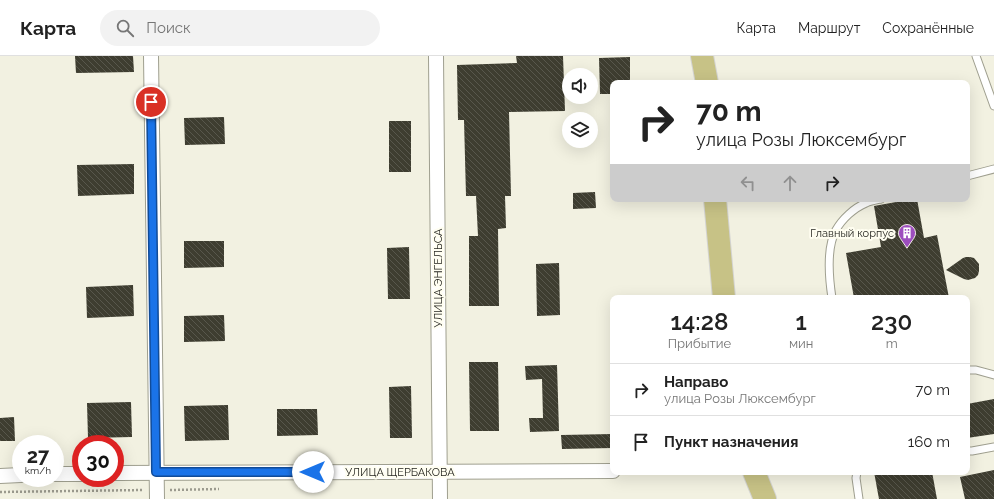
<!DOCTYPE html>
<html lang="ru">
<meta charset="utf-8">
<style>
:root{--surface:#fff;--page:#f2f2f2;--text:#222;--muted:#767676;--line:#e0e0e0}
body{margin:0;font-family:Raleway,sans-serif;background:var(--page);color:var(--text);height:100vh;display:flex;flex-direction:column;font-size:15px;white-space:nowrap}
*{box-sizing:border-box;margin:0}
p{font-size:13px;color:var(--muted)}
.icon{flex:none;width:22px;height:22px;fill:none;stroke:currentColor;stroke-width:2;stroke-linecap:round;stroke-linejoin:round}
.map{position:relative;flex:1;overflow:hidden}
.side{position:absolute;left:610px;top:239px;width:360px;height:180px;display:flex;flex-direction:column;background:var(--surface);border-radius:8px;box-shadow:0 4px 16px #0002}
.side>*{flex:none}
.guide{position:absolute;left:610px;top:24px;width:360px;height:122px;border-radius:8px;box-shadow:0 4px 16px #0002;background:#fff;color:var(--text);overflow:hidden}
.controls{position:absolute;left:562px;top:12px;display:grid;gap:8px}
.controls a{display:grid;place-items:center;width:36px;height:36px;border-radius:50%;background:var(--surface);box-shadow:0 4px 16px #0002;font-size:20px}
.speed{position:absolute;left:12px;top:379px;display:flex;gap:8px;font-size:20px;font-weight:700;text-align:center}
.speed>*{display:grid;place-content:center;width:52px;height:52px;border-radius:50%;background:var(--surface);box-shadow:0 4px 16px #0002;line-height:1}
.speed small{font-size:10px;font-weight:400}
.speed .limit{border:6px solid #d22;background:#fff;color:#111}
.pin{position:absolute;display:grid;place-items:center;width:34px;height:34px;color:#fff;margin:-17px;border:2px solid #fff;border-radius:50%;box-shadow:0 1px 4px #0007}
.me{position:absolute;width:44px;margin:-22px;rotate:270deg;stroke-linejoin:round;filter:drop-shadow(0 0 3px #0008)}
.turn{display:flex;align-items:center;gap:14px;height:84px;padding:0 20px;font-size:18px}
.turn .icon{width:52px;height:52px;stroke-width:2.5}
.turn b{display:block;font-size:28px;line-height:34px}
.lanes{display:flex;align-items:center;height:38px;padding:0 20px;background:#0003;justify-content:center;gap:20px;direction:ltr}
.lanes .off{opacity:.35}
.eta{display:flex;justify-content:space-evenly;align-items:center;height:68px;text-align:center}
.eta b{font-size:24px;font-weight:600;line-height:28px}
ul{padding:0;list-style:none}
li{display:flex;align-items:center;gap:12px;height:52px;padding:0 20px;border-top:1px solid var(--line)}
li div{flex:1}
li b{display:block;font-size:15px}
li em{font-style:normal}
header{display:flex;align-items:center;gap:24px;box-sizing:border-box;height:56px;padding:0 20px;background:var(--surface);border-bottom:1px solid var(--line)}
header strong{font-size:19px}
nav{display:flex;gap:22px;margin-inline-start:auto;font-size:14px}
.search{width:280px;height:36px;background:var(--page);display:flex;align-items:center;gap:10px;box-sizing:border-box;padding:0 14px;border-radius:22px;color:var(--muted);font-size:15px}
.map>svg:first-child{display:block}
.building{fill:url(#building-back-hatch)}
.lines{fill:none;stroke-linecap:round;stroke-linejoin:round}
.service-casing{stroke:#9f9f8f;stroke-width:9}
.minor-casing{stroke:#9f9f8f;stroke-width:16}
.primary-casing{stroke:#d4d4d2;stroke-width:24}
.path{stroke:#9b9a8e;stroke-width:2.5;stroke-dasharray:2 2;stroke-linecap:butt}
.service{stroke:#fff;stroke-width:7}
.minor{stroke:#fff;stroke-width:14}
.primary{stroke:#c7c286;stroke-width:22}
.route-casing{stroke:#114b97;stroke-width:10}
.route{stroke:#1a73e8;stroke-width:7}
.labels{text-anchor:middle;stroke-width:4;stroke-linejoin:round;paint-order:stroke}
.poi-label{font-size:11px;fill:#262620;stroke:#fffef1;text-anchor:end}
.street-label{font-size:11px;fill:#262620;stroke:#fffef1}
</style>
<header>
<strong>Карта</strong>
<div class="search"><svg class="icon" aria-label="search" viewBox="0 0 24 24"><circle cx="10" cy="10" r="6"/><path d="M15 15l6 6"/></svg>Поиск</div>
<nav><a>Карта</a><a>Маршрут</a><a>Сохранённые</a></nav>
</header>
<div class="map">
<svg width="994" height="443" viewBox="0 0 994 443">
<defs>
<pattern id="building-back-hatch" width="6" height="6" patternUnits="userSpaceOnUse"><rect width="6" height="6" fill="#3e3d30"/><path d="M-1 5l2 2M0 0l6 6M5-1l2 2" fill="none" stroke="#58574c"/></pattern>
</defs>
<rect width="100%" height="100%" fill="#f2f1e1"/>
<g class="building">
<polygon points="75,0 133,0 134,16 76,17"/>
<polygon points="516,0 563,0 565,55 509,56 511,140 505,140 506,172 498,173 499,250 469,250 469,180 478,180 476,140 466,140 464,64 458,64 457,9 517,7"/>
<polygon points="630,1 630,27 613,27 613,38 600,38 599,2"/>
<polygon points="224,61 225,88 185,89 184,62"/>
<rect x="389" y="65" width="22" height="51"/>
<polygon points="134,108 134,138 78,140 77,109"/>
<polygon points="595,136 596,152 573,153 573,137"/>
<polygon points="913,143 917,143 924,182 937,179 949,242 854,242 846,197 881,191 874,150"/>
<polygon points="184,185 224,185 224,211 184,212"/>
<polygon points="409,191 410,243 388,243 387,192"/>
<polygon points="966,201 970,201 974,202 979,208 979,215 978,219 975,222 968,224 964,223 946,214 963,202"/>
<polygon points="559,207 560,259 537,260 536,208"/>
<polygon points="133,229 134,260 87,262 86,231"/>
<polygon points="224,259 225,285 184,286 184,260"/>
<polygon points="469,306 498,306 499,375 470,375"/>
<polygon points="557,309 559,375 530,376 529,362 543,362 542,323 526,324 525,310"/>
<polygon points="411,330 412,382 390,382 389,331"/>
<polygon points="994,343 994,378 967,382 967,348"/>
<polygon points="131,346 132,381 88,382 87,347"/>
<polygon points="228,349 229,384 185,385 184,350"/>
<polygon points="277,353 317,353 318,379 277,380"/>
<polygon points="14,361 15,385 0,385 0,362"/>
<polygon points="613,378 613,392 562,393 561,379"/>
<polygon points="994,414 994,443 965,443 960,421"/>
<polygon points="874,416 932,416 937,443 879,443"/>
</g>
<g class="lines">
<defs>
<g id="service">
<polyline points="976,0 994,50"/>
<polyline points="967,120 994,113"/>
<path d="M832,242C829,222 826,192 836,174C842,163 854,152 866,147C870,145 876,144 881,143"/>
<polyline points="967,314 976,314 994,319"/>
<polyline points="967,395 972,395 994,391"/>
<polyline points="857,416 856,422 859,443"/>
</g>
<g id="minor">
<polyline points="151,0 157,443"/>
<polyline points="436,0 440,443"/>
<polyline points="115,417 613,415"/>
<polyline points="55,418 81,418"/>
<polyline points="0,420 21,419"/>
</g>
<g id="primary">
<polyline points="702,0 707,27"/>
<polyline points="715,143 724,242"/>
<polyline points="754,416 765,443"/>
</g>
</defs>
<use href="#service" class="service-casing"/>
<use href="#minor" class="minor-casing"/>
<use href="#primary" class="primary-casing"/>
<g class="path">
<polyline points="170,434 219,433"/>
<polyline points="0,436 143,434"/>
</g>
<use href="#service" class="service"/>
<use href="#minor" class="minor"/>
<use href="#primary" class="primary"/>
</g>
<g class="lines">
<defs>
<polyline id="route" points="151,46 156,416 313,416"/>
</defs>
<use href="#route" class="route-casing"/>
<use href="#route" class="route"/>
</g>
<defs>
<symbol id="building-pin" viewBox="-11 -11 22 30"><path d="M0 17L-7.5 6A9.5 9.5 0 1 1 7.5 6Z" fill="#9d4ebe" stroke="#fffef1"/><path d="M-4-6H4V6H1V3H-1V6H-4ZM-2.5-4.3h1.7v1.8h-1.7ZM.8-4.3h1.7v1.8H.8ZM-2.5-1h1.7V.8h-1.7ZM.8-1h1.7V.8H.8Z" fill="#fff"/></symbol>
</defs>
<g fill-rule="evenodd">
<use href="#building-pin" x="897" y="167" width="20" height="27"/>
</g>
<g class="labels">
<g class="poi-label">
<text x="894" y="181">Главный корпус</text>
</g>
<g class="street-label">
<text transform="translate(438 222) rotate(-90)" y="4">УЛИЦА ЭНГЕЛЬСА</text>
<text x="400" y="420">УЛИЦА ЩЕРБАКОВА</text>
</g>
</g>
</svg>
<div class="controls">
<a><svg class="icon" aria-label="sound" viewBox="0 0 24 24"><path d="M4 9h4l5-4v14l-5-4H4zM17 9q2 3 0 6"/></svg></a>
<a><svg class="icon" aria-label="layers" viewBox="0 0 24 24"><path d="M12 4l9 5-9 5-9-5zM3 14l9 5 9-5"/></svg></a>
</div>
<div class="speed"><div>27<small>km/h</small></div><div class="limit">30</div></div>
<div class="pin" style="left:151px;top:46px;background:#d93025"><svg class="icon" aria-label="arrive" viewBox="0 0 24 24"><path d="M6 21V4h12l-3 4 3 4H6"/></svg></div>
<svg class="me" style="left:313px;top:416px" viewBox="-20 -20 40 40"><circle r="19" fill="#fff"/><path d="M0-13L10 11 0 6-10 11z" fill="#1a73e8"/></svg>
<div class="guide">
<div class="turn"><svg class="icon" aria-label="right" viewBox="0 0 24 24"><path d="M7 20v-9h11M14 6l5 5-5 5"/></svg><div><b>70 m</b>улица Розы Люксембург</div></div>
<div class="lanes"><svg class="icon off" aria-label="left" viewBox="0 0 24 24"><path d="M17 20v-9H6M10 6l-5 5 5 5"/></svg><svg class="icon off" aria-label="ahead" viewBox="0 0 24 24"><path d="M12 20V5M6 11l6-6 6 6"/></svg><svg class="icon" aria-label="right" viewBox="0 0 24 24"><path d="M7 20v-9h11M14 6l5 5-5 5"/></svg></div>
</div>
<section class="side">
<div class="eta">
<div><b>14:28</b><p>Прибытие</p></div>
<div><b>1</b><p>мин</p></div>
<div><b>230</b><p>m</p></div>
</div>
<ul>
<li><svg class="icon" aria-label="right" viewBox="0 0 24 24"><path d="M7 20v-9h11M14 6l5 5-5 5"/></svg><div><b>Направо</b><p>улица Розы Люксембург</p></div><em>70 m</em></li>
<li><svg class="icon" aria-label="arrive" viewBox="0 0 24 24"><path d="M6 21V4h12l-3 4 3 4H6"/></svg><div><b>Пункт назначения</b></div><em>160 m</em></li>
</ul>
</section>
</div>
